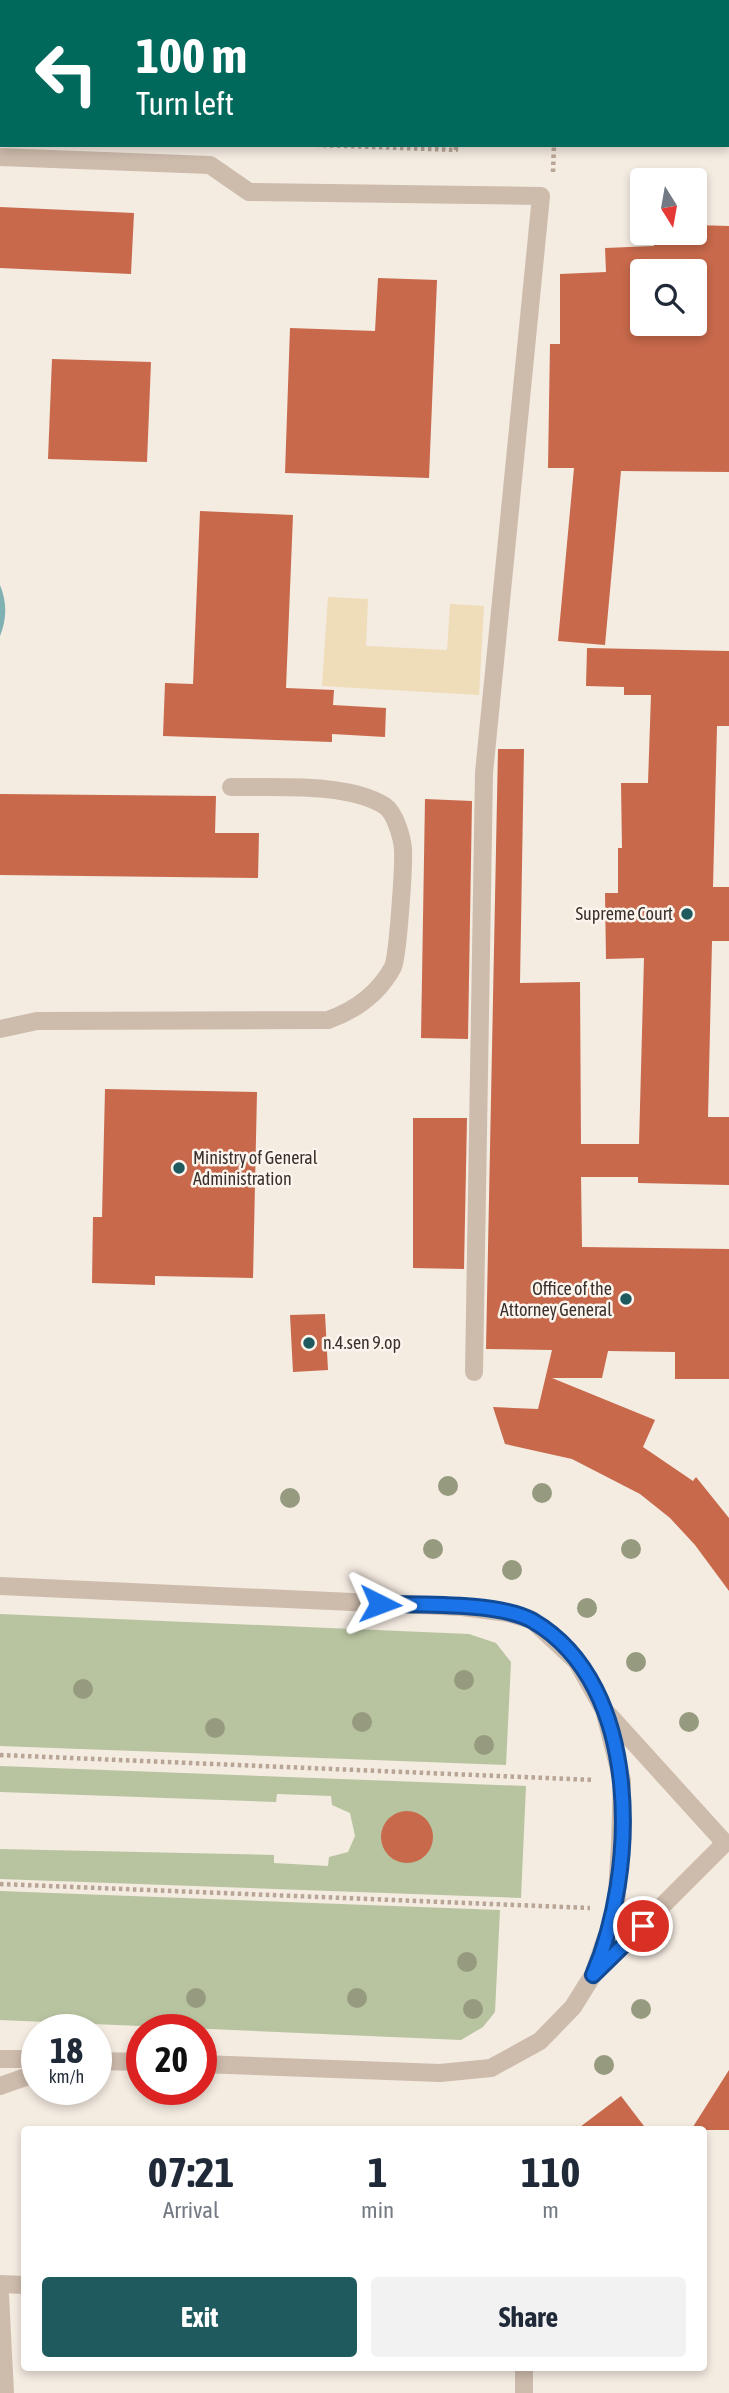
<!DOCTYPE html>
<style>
:root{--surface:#fff;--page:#f2f2f3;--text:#1f2937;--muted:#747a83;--accent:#1f5a5e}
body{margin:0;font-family:"Asap Condensed",sans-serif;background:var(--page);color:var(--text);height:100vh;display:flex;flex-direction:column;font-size:26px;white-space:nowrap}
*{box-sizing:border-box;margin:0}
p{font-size:23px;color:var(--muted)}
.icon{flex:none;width:38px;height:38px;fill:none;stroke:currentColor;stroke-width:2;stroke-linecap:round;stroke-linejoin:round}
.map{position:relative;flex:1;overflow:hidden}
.side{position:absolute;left:21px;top:2126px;width:686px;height:245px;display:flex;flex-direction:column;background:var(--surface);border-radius:7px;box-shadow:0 4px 10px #0003}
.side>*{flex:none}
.hud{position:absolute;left:0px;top:0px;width:730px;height:147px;box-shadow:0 4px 10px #0003;background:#00695c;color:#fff;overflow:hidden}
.needle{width:46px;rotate:169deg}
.buttons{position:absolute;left:630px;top:168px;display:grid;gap:14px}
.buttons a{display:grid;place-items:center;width:77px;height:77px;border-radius:7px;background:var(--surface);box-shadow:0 4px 10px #0003;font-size:35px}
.speed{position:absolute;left:21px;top:2014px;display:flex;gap:14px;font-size:35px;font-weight:700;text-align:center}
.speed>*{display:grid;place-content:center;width:91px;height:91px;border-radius:50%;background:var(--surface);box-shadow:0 4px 10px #0003;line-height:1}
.speed small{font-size:18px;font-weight:400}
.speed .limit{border:10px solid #d22;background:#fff;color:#111}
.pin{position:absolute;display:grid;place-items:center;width:60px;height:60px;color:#fff;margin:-30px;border:4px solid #fff;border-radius:50%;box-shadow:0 2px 7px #0007}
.me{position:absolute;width:77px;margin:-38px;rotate:93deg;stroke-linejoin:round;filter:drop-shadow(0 0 5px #0008)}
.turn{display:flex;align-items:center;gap:24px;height:147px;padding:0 21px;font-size:32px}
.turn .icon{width:91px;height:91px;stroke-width:2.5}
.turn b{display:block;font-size:49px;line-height:60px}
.eta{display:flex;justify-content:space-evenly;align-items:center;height:119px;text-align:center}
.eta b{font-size:42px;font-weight:700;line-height:49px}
.primary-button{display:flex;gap:14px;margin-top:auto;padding:14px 21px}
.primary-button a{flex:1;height:80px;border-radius:7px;background:var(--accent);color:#fff;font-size:28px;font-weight:700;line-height:80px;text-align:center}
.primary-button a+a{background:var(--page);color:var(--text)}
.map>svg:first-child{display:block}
.green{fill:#b8c4a0}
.sand{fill:#efdcb8}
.water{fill:#7fb0b2}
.building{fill:#c8694b;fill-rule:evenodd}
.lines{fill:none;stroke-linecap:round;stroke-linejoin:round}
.path{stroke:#b9a596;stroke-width:4.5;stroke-dasharray:3.5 3.5;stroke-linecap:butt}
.minor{stroke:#cdbbac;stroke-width:18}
.tree{fill:#969b7f}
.route-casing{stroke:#114b97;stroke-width:18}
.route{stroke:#1a73e8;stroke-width:12}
.poi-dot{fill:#1f5a5e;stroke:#fbf5ee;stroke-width:2.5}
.labels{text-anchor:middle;stroke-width:5;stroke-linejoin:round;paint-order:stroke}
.poi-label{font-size:18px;fill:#3b302b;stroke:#fbf5ee;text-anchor:end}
</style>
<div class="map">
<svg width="729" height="2393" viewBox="0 0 729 2393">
<rect width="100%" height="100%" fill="#f4ebe1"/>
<g class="green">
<polygon points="0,1614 469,1634 496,1643 511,1662 506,1765 0,1746"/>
<polygon points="0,1766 526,1786 521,1898 0,1879 0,1849 274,1855 274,1863 328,1866 329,1857 348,1852 355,1836 350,1813 332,1805 331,1796 277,1794 276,1802 0,1792"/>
<polygon points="0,1891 500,1910 495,2012 483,2027 461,2040 0,2020"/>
</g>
<polygon class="sand" points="328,597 368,599 366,646 447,650 450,604 484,606 479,695 322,686"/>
<path class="water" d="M0,585C7,603 7,618 0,636Z"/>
<g class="building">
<polygon points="0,207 134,213 131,274 0,268"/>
<path d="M695,225L729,226V472L621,471L605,645L558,641L574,468H548L550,344H560V274L606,272L605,248L654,246L655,233H695ZM642,271H695V324H642Z"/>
<polygon points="378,278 437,280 429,478 285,473 290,328 375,331"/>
<polygon points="52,359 151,362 147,462 48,459"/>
<polygon points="200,511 293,515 286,688 334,690 333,705 386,708 385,737 332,734 332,742 163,736 165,683 193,684"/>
<polygon points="587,648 729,651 729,726 717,726 713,887 729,887 729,941 712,941 708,1117 729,1117 729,1185 638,1183 638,1177 581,1177 582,1247 729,1249 729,1379 675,1379 675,1352 608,1351 602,1378 552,1378 655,1420 643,1447 693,1481 696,1477 729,1518 729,1591 695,1545 670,1518 640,1494 572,1459 505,1444 493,1407 538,1409 552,1350 486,1349 498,749 524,749 520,983 580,982 581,1144 639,1144 644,958 606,959 605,893 618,893 618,848 622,848 621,783 648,783 651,695 624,695 624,687 586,686"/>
<polygon points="0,794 216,796 215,833 259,833 258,878 0,875"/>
<polygon points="425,799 472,801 468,1039 421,1038"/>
<polygon points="105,1089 257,1092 253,1278 155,1276 155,1285 92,1283 93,1217 102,1217"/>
<polygon points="413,1118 467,1118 464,1269 413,1268"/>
<polygon points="325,1314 328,1370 293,1372 290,1315"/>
<circle cx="407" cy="1837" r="26"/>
<polygon points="729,2070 729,2130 691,2130"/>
<polygon points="621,2096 647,2130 576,2130"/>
</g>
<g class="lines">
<g class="path">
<polyline points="461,2 461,0"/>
<polyline points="562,2 562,0"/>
<polyline points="316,145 456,150 456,145"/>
<polyline points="553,172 554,145"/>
<polyline points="0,1755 594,1780"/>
<polyline points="0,1884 590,1908"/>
</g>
<g class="minor">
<polyline points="0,157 210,165 249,192 541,196 484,773 474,1372"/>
<path d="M0,1029L37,1021L328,1020C356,1010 379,993 393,967C398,955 404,865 403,849C402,837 395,813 385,806C348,782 274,788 231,787"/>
<polyline points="0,1586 462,1607 508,1613 532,1620 577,1662 604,1710 622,1781 620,1844 616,1909 593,1975 573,2007 540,2041 491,2068 440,2073 201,2064"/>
<polyline points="609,1715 725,1843"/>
<polyline points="600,1968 725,1843 729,1843"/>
<polyline points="0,2059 37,2059"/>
<polyline points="96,2061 142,2062"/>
<polyline points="0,2086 37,2073"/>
<polyline points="0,2284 24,2285"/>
<polyline points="0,2295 5,2393"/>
<polyline points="524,2393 524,2368"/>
</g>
</g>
<g class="tree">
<circle cx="448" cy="1486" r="10"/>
<circle cx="542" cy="1493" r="10"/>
<circle cx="290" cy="1498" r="10"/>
<circle cx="433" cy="1549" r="10"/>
<circle cx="631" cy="1549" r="10"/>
<circle cx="512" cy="1570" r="10"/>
<circle cx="587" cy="1608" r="10"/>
<circle cx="636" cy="1662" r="10"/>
<circle cx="464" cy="1680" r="10"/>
<circle cx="83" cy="1689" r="10"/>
<circle cx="362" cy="1722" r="10"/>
<circle cx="689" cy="1722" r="10"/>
<circle cx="215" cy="1728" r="10"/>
<circle cx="484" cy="1745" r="10"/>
<circle cx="467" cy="1962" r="10"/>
<circle cx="196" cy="1998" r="10"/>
<circle cx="357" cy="1998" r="10"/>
<circle cx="473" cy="2009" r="10"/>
<circle cx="641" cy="2009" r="10"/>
<circle cx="604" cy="2065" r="10"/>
</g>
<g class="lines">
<defs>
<path id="route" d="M380,1604C419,1605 501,1602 533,1621C644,1686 637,1873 593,1975L643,1926"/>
</defs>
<use href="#route" class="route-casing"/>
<use href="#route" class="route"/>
</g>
<g class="poi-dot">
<circle cx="687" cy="914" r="7"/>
<circle cx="179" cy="1168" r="7"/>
<circle cx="626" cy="1299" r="7"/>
<circle cx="309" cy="1343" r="7"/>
</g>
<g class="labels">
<g class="poi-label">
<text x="673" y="920">Supreme Court</text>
<text x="193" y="1164" text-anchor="start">Ministry of General<tspan x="193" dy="21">Administration</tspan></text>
<text x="612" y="1295">Office of the<tspan x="612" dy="21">Attorney General</tspan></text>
<text x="323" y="1349" text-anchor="start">n.4.sen 9.op</text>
</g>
</g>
</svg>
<div class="buttons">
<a><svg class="needle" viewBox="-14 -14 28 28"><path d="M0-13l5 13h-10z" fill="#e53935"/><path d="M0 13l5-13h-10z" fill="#747a83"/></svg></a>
<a><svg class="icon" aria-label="search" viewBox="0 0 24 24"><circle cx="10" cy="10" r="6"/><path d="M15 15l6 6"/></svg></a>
</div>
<div class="speed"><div>18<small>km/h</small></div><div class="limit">20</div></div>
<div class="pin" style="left:643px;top:1926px;background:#d93025"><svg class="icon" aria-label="arrive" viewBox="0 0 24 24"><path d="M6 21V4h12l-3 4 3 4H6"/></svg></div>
<svg class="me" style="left:380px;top:1604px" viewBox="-20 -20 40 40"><path d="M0-17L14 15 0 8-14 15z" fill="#1a73e8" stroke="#fff" stroke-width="4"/></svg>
<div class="hud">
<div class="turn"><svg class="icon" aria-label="left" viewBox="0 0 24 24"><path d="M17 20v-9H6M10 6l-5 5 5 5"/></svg><div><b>100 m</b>Turn left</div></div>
</div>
<section class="side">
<div class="eta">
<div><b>07:21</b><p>Arrival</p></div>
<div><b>1</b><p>min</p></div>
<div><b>110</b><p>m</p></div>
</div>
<div class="primary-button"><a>Exit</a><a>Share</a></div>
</section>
</div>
